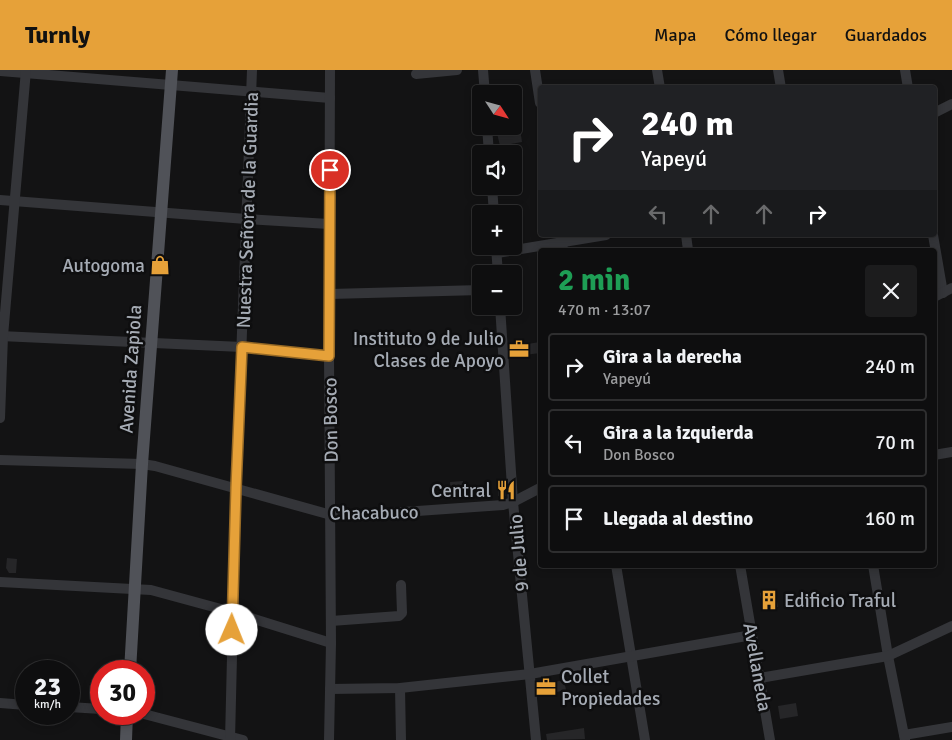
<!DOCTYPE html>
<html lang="es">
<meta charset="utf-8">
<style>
:root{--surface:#0e0e0f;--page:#1c1c1d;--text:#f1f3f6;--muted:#9b9c9e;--line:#2e2e2f;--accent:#e6a139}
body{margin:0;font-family:Signika,sans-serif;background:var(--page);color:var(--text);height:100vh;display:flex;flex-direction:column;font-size:19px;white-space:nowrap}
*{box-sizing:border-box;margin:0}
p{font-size:16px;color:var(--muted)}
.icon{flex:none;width:28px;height:28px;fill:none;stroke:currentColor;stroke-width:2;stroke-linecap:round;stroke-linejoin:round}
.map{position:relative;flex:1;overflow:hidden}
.panel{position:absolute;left:538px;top:178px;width:399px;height:320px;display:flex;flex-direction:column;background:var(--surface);border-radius:5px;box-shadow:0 2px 8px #0003,0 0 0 1px var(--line)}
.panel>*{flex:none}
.guide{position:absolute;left:538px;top:15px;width:399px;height:152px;border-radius:5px;box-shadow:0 2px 8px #0003,0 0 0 1px var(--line);background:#202124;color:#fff;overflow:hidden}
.needle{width:32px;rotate:126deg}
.buttons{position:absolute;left:472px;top:15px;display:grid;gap:10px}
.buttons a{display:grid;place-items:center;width:50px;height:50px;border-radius:5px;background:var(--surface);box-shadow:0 2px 8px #0003,0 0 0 1px var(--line);font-size:25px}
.speed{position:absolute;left:15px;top:590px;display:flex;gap:10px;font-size:25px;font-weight:700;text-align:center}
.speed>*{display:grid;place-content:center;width:65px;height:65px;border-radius:50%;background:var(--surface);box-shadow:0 2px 8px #0003,0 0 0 1px var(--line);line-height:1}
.speed small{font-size:12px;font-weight:400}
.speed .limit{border:8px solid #d22;background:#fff;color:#111}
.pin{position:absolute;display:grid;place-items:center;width:42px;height:42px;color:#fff;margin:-21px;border:2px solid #fff;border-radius:50%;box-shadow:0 1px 5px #0007}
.me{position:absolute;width:55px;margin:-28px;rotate:1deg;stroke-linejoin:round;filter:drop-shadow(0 0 4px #0008)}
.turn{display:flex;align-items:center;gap:18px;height:105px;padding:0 20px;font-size:22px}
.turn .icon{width:65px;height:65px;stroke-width:2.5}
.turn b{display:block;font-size:35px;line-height:42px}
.lanes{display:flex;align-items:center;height:48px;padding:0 20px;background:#0003;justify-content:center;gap:25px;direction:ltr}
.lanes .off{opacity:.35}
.round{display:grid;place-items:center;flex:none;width:52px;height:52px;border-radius:5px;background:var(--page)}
.summary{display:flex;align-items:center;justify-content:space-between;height:85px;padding:0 20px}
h1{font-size:30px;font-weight:700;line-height:38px;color:#1e9e55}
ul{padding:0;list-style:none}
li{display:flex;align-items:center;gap:15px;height:68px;margin:0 10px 8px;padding:0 10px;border:2px solid var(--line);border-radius:5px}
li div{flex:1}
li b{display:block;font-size:19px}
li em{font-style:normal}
header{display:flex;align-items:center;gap:30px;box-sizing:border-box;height:70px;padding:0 25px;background:var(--accent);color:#111}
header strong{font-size:24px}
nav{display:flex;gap:28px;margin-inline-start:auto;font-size:18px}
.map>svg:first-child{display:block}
.building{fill:#262628}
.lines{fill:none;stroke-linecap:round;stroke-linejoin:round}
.minor{stroke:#343539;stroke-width:10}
.major{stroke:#505258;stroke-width:12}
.route-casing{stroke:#966925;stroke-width:12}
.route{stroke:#e6a139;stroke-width:9}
.labels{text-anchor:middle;stroke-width:5;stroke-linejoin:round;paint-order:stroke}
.street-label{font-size:19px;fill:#a5abb4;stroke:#0e0e0f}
.poi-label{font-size:19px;fill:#a5abb4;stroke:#0e0e0f;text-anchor:end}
</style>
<header>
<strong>Turnly</strong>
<nav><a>Mapa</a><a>Cómo llegar</a><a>Guardados</a></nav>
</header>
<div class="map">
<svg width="952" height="670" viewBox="0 0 952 670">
<rect width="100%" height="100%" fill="#131314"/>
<g class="building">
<polygon points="520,59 522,72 500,76 497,63"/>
<polygon points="540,272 540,283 517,286 515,276"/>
<polygon points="463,411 464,427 451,429 450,412"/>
<polygon points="498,413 505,413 506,426 498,426"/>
<polygon points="7,488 17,489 16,503 9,503 6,498"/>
<polygon points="775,520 778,537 763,539 760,523"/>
<polygon points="564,610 566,620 543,625 542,620 545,614"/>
<polygon points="796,633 798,646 780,649 778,636"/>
<polygon points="584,658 585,669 547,670 546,664"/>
</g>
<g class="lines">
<g class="minor">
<polyline points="483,0 485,24"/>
<polyline points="535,0 540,33"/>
<polyline points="657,0 660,18"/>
<polyline points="778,0 781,18"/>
<polyline points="905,0 908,18"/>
<polyline points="0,1 330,28"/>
<polyline points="416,4 457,0"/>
<polyline points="934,43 952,34"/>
<polyline points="487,56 489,84"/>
<polyline points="492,116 494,144"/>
<polyline points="0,130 246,149 329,154"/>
<polyline points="561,165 563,180"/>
<polyline points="686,165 688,180"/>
<polyline points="933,165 943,223"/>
<polyline points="496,177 498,204"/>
<polyline points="497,183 606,165"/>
<polyline points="330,224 481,220"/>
<polyline points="934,227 952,218"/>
<polyline points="500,236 513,432 536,670"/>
<polyline points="0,266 242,277 329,286"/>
<polyline points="0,348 3,266 26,0"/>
<polyline points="934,385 952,382"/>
<polyline points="0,390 142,394 155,396 331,445 346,446 503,435 513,432 540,418"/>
<polyline points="616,495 645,670"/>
<polyline points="740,495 770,670"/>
<polyline points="873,495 888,586 905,670"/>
<polyline points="0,512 151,520 232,542 331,573"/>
<polyline points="331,551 399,546 402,543 401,515"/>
<polyline points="760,608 888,586 952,556"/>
<polyline points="400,618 401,670"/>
<polyline points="330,619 400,618 530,604 752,565"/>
<polyline points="0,633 26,635"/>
<polyline points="69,637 101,639"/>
<polyline points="144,644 243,670"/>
<polyline points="904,665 952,657"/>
<polyline points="230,670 236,419 252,0"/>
<polyline points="329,670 331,573 329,286 330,0"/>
</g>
<g class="major">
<polyline points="130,601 142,394 172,0"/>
<polyline points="126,670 127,644"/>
</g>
</g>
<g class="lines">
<defs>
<polyline id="route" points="232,560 236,418 242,277 329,286 330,100"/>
</defs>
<use href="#route" class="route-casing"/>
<use href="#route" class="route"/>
</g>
<defs>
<symbol id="shop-bare" viewBox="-9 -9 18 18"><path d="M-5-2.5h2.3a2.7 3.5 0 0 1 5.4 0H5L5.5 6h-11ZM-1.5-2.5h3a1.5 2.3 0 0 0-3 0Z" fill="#e6a139" stroke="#0e0e0f" stroke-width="2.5" paint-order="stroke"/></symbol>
<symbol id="office-bare" viewBox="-9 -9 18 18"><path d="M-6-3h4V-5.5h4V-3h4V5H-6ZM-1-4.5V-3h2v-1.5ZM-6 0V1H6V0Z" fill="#e6a139" stroke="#0e0e0f" stroke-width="2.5" paint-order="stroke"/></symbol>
<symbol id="restaurant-bare" viewBox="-9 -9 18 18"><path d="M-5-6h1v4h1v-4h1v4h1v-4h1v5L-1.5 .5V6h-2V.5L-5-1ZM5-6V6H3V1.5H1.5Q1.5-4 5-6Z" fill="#e6a139" stroke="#0e0e0f" stroke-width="2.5" paint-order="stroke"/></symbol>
<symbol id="building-bare" viewBox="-9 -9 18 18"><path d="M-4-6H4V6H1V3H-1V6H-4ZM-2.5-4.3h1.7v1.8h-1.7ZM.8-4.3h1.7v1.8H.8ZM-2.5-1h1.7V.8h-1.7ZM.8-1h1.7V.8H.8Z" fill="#e6a139" stroke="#0e0e0f" stroke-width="2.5" paint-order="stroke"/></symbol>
</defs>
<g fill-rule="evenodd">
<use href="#shop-bare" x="146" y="181" width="28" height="28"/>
<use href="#office-bare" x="505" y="265" width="28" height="28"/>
<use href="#restaurant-bare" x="492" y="406" width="28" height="28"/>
<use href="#building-bare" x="755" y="516" width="28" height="28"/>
<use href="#office-bare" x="532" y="603" width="28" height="28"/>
</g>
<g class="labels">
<g class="street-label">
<text transform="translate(247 140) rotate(-88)" y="7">Nuestra Señora de la Guardia</text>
<text transform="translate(130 299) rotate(-86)" y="7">Avenida Zapiola</text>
<text transform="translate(330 350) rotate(-91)" y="7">Don Bosco</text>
<text transform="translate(374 442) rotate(-1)" y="7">Chacabuco</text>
<text transform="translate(518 483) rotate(-95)" y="7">9 de Julio</text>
<text transform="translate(758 597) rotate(80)" y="7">Avellaneda</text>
</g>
<g class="poi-label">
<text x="145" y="202">Autogoma</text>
<text x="504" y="275">Instituto 9 de Julio<tspan x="504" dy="22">Clases de Apoyo</tspan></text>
<text x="491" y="427">Central</text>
<text x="784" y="537" text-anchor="start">Edificio Traful</text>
<text x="561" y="613" text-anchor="start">Collet<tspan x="561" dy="22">Propiedades</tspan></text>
</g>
</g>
</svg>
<div class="buttons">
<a><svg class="needle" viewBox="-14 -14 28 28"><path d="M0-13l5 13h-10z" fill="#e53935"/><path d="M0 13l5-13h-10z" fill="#9b9c9e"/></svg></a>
<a><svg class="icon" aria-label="sound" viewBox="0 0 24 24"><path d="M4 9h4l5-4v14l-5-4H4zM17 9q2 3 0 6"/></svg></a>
<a>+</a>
<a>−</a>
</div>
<div class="speed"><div>23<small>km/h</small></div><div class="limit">30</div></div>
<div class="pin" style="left:330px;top:100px;background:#d93025"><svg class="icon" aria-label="arrive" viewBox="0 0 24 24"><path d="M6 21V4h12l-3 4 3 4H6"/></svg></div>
<svg class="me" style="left:232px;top:560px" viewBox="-20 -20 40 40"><circle r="19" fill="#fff"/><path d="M0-13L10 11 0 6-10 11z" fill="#e6a139"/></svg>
<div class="guide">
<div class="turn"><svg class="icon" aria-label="right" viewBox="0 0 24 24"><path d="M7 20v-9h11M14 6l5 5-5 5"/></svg><div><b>240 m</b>Yapeyú</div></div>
<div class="lanes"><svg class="icon off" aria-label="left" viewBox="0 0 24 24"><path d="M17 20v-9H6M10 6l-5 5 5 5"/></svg><svg class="icon off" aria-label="ahead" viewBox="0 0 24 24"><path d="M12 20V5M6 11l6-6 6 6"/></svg><svg class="icon off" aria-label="ahead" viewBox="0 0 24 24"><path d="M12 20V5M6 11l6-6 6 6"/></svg><svg class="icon" aria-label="right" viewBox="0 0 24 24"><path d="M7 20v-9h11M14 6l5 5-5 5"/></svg></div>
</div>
<section class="panel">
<div class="summary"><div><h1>2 min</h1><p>470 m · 13:07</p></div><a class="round"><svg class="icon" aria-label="close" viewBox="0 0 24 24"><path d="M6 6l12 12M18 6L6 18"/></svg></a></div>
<ul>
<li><svg class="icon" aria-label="right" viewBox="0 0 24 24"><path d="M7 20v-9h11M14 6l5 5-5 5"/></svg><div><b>Gira a la derecha</b><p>Yapeyú</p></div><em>240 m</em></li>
<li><svg class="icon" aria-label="left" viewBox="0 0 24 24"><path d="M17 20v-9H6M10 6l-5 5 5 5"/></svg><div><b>Gira a la izquierda</b><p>Don Bosco</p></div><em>70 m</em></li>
<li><svg class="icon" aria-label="arrive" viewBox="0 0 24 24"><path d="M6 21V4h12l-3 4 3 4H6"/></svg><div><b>Llegada al destino</b></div><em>160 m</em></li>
</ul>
</section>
</div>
